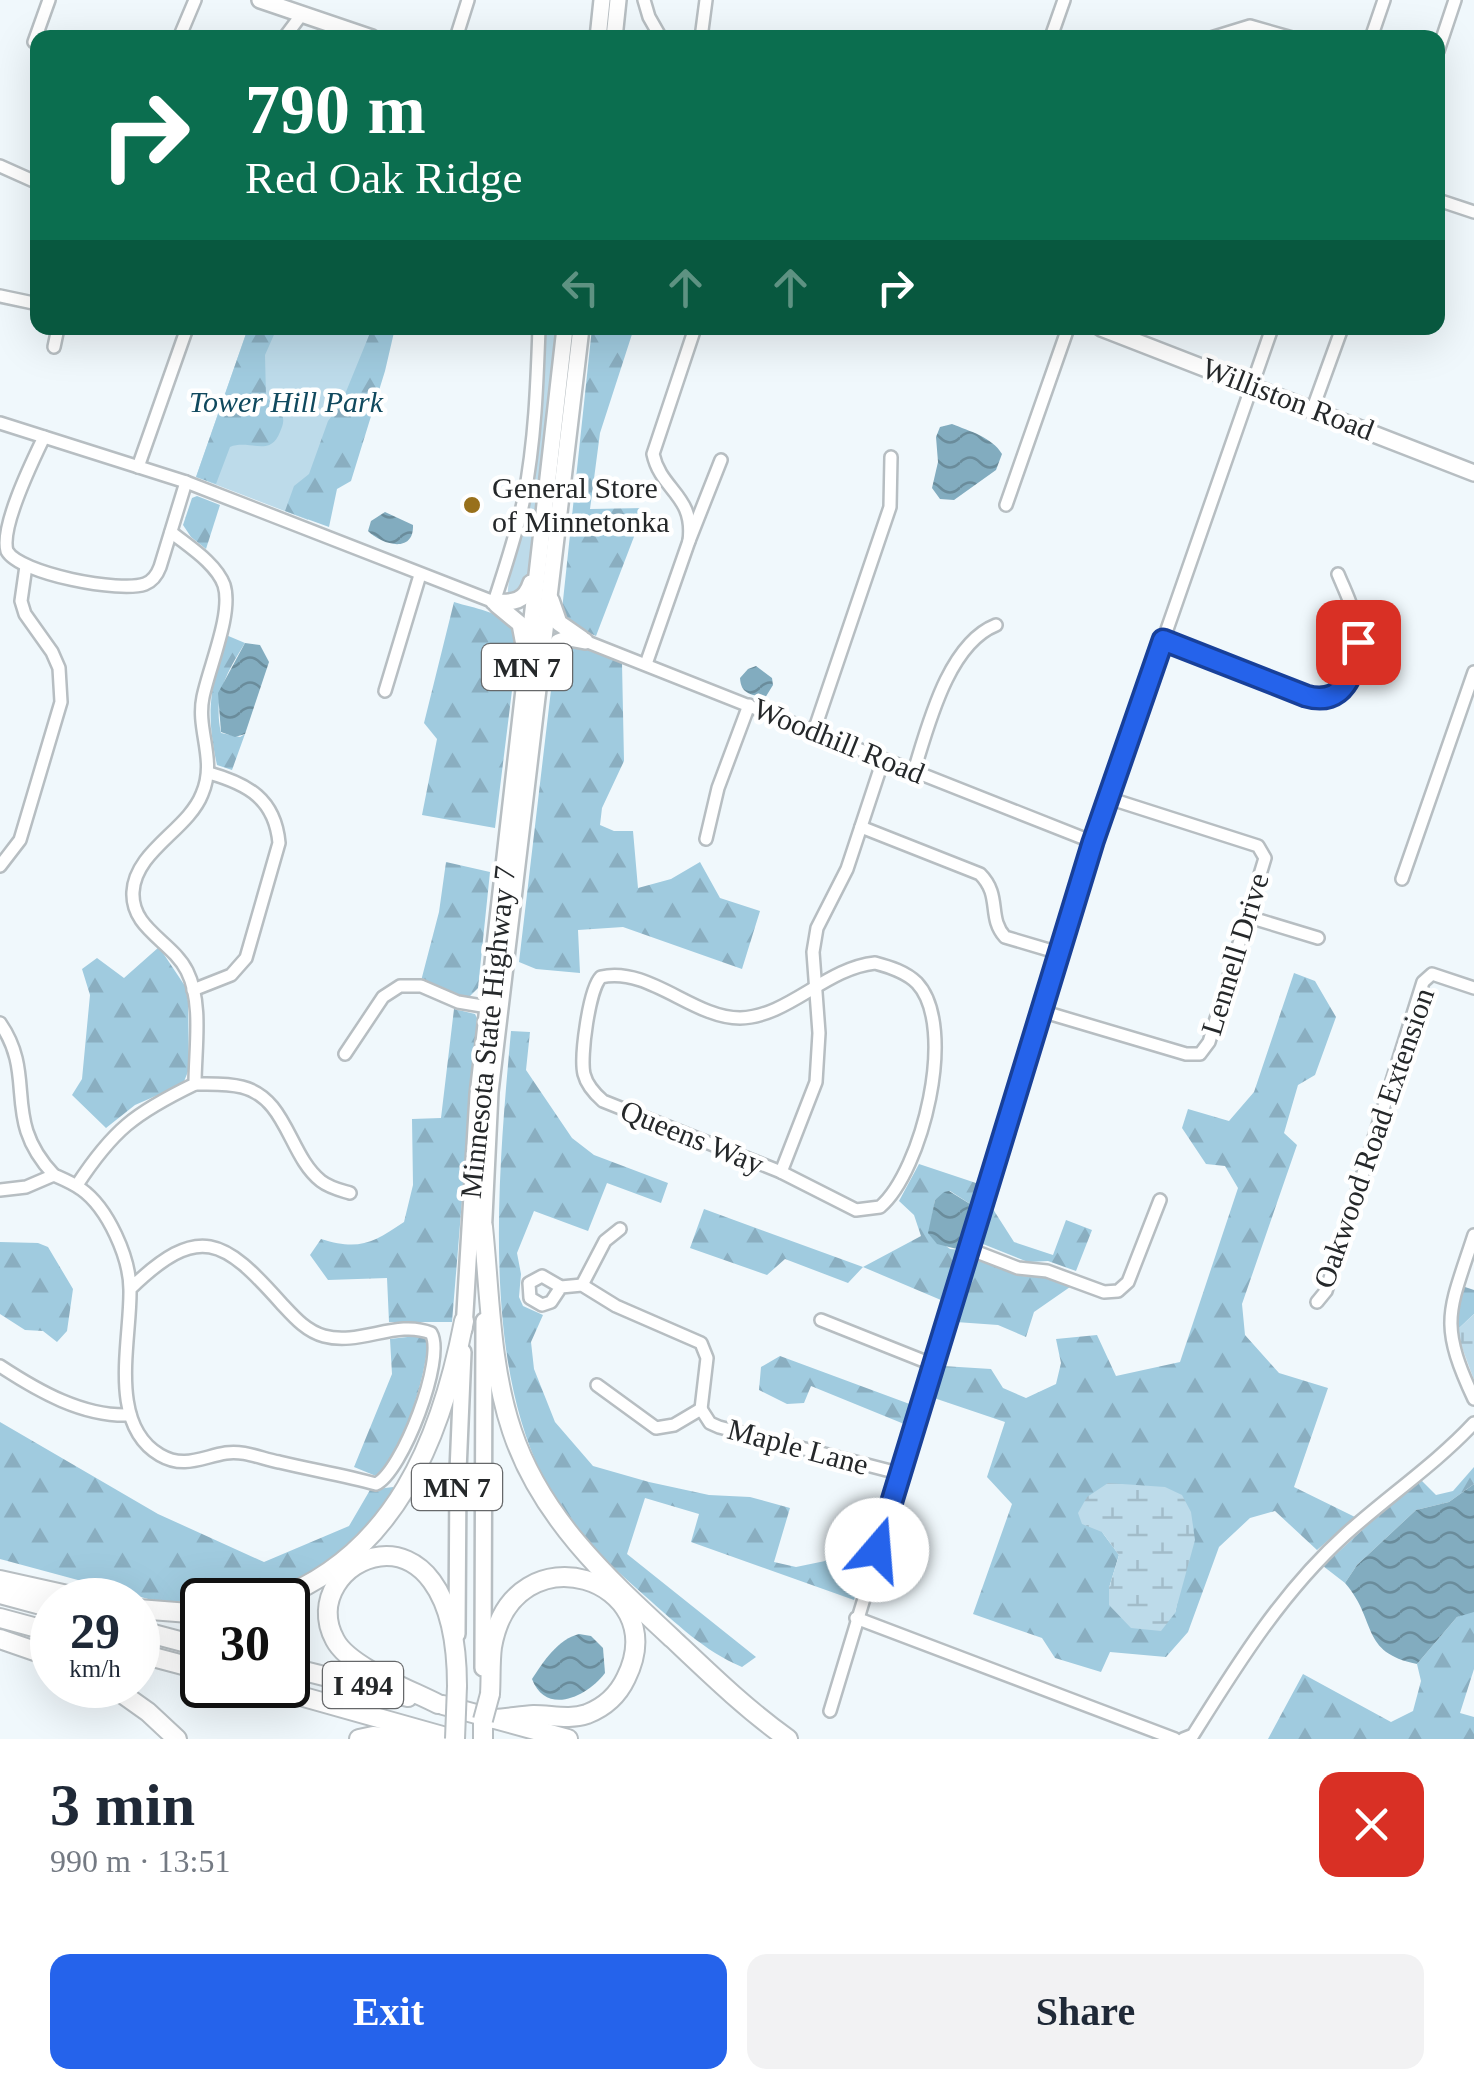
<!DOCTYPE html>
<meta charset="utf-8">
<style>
:root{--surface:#fff;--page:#f2f2f3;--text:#1f2937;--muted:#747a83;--accent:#2563eb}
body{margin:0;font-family:"Times New Roman",serif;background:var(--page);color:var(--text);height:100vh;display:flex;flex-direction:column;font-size:38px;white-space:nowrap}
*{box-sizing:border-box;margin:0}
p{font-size:32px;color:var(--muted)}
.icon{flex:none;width:55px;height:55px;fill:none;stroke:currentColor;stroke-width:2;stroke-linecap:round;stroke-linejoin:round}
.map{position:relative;height:1739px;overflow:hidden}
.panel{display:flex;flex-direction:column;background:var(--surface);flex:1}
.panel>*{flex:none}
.banner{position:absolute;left:30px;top:30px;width:1415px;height:305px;border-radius:20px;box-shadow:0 10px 40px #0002;background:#0b6e4f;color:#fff;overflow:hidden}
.speed{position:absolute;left:30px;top:1578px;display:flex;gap:20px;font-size:50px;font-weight:700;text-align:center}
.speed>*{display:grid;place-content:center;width:130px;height:130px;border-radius:50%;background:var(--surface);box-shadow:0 10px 40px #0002;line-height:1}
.speed small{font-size:25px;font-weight:400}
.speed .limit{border:5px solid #111;border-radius:15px;background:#fff;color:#111}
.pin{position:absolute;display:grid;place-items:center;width:85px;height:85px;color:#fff;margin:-42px;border-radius:20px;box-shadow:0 5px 15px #0006}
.me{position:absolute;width:110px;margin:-55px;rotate:18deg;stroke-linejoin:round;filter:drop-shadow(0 0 8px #0008)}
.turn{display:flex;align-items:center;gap:35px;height:210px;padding:0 50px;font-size:45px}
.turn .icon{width:130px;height:130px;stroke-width:2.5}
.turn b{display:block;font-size:70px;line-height:85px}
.lanes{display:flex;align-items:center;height:95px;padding:0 50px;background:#0003;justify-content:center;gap:50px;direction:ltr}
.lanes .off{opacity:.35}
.round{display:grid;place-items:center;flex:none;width:105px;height:105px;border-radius:20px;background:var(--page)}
.headline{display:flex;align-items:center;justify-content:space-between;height:170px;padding:0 50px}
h1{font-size:60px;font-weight:700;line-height:75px}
.cta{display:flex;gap:20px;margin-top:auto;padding:20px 50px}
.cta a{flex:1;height:115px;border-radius:20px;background:var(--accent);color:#fff;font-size:40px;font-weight:700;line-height:115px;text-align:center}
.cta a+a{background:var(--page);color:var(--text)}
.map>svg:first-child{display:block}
.green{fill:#bddbea}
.forest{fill:url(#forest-firs);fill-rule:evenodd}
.wetland{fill:url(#wetland-marsh)}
.water{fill:url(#water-waves)}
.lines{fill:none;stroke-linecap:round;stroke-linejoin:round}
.minor-casing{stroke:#b7bec2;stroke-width:16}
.major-casing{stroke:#b7bec2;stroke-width:20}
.highway-casing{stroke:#b7bec2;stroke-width:22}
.minor{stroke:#fff;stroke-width:11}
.major{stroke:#fff;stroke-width:15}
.highway{stroke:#fff;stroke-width:18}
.highway-bridge-casing{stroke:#b7bec2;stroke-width:22;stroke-linecap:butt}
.highway-bridge{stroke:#fff;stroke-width:18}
.route-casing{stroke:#184099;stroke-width:25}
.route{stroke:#2563eb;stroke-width:18}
.poi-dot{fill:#98701b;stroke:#fff;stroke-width:4}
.labels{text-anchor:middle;stroke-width:9;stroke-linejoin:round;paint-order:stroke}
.shield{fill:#fff;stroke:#66686a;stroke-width:2.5}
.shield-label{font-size:28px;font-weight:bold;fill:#25282a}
.street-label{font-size:30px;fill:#25282a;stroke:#fff}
.park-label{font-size:30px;font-style:italic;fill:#10495e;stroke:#fff}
.poi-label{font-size:30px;fill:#25282a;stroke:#fff;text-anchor:start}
</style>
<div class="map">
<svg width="1474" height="1739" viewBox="0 0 1474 1739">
<defs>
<pattern id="forest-firs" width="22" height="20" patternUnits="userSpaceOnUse" patternTransform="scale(2.5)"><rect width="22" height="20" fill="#a0cbdf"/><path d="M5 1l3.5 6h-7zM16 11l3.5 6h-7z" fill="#8aaec0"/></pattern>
<pattern id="wetland-marsh" width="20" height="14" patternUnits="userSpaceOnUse" patternTransform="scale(2.5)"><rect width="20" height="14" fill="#bddbea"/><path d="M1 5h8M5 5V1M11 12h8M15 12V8" fill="none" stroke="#a2bcc9"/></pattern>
<pattern id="water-waves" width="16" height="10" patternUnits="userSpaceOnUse" patternTransform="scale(2.5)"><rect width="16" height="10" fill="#82acbf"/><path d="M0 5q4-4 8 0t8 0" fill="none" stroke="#6a8c9b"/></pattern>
</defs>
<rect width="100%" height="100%" fill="#f0f8fc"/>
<g class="green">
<polygon points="248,328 376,328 308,520 196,477"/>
<path d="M545,328H556L528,581L522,592L508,595C506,577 528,514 532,490C542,436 543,382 545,328Z"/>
</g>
<g class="forest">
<path d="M248,328H277L265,355L266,396C270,402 280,409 282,415C285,421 282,427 280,432C270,458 250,439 230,447L216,484L196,477Z"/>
<polygon points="372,328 395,328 385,371 351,481 337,489 329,527 285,511 294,486 309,474 328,421 341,404"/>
<polygon points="592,328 634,328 600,433 590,509 645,508 596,636 567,623 562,610"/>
<polygon points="197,496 220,505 206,549 191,537 183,525 192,498"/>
<path d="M454,602C482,611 509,611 518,642L495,828L422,815L437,739L424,723Z"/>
<path d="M226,635L245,643C226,674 213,696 221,733L240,737L245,734L232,770L217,765C205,710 211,688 226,635Z"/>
<polygon points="571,644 622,663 624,761 602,808 600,825 614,831 633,831 638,888 671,879 700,862 720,898 760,911 742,969 623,927 578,930 580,973 536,969 519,962 555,656 562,647"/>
<polygon points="446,862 490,872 478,988 469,997 459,997 421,981 439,912"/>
<polygon points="159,947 185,986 188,1001 189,1069 183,1084 135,1105 106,1128 72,1095 82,1079 90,995 82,969 97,958 124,978"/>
<path d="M1294,973L1315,981L1336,1017L1315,1075L1298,1085L1284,1133L1297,1145L1242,1304L1245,1335L1279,1373L1328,1388L1294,1487L1355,1517L1317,1550L1275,1511L1250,1518L1219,1547L1188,1632L1166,1657L1110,1652L1101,1672L1055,1658L1042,1638L973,1614L1012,1504L987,1477L1005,1422L934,1398L943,1366L991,1369L1003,1388L1026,1398L1056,1384L1061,1363L1056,1339L1097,1335L1116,1376L1180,1362L1238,1188L1225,1166L1206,1164L1182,1128L1188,1109L1229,1121L1254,1092ZM1102,1532L1182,1580L1175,1613L1109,1588L1119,1555Z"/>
<path d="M454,1009L475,1014L477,1018L452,1322H389L387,1278L328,1280L310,1255L321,1239C359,1251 373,1243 404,1222L413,1185L412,1119L441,1118Z"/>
<path d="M511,1031L530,1032L526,1070L572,1138L594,1155L668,1183L661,1203L607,1183L588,1231L534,1211L517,1253L521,1274L519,1297L523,1306L543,1315L531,1342L534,1369L555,1422L593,1466L649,1482L709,1495L750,1497L790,1508L774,1562L796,1567L825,1561L848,1530L874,1537L854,1600L691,1542L699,1514L645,1498L627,1554L756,1657L742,1667C704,1651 676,1623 645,1596C605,1561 566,1523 542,1475C481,1351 499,1165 511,1031Z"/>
<polygon points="919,1164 982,1185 975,1207 950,1191 935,1200 929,1233 950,1249 961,1250 948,1303 863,1267 848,1283 785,1259 767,1275 690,1248 704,1209 863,1267 921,1236 914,1215 899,1201"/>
<polygon points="991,1206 1014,1242 1053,1255 1066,1220 1092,1230 1076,1271 1048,1261 1028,1262 983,1244 981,1239"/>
<polygon points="0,1242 38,1243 48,1247 73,1289 67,1331 57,1342 43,1331 25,1330 0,1314"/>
<polygon points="980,1258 1022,1276 1049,1278 1070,1287 1034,1312 1026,1337 998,1325 956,1322 975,1260"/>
<polygon points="1462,1286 1474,1290 1474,1314 1456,1331 1455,1319"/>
<path d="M416,1336L424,1337L428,1343C424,1382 404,1449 376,1476L354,1467L392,1374L390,1339Z"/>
<polygon points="780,1356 915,1406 909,1426 811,1386 804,1403 787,1404 759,1390 761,1367"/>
<path d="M0,1422L158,1514L264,1562L349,1526L370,1490L393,1487V1494C357,1538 303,1594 242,1600C229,1601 215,1600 202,1600V1603L152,1600L0,1559Z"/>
<polygon points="1474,1467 1474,1484 1449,1502 1416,1510 1357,1565 1345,1583 1323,1566 1419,1478 1436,1495 1453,1491"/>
<polygon points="1469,1612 1474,1612 1474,1669 1460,1713 1474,1717 1474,1739 1268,1739 1303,1674 1391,1722 1413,1711 1421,1681 1417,1664 1457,1617"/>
</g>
<g class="wetland">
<polygon points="1474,1314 1474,1380 1456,1331"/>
<polygon points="1108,1483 1165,1487 1182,1495 1191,1512 1195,1540 1175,1613 1161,1631 1131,1628 1109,1605 1109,1588 1119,1555 1102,1532 1082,1524 1078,1513 1087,1497"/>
</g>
<g class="water">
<path d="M952,424C969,431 992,437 1002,454L996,470L954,500L940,499L932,488L938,462L936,437L940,427Z"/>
<path d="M385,512L413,525C414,554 382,545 368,531L371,521Z"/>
<polygon points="245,643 260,645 269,662 245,734 235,737 221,732 218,693"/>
<path d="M756,666L772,678L773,685L765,698C750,694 741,694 740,678L748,669Z"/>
<polygon points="949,1191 975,1207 961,1250 937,1244 928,1233 935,1200 944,1192"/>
<path d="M1474,1484V1612L1457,1617L1417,1664C1359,1652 1378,1621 1345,1583L1357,1565L1416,1510L1449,1502Z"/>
<path d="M579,1634L591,1636L603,1648L605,1673C587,1697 546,1716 532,1679C543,1662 558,1639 579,1634Z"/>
</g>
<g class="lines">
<defs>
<g id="minor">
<polyline points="644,0 649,17 661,38"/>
<polyline points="1051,37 1064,0"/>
<polyline points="179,38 195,0"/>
<polyline points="284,38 302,14"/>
<polyline points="456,38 468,0"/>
<polyline points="701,38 706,0"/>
<polyline points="1211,38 1250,26 1292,38"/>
<polyline points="1371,38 1384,0"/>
<polyline points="34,42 49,0"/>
<polyline points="1438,51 1455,0"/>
<polyline points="0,166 38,183"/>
<polyline points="1438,200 1474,212"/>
<polyline points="0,296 38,304"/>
<polyline points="54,347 58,328"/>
<polyline points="1313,408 1342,328"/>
<path d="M0,423L186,482L494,602C505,568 517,533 524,498C535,441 537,385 539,328"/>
<path d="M44,437C32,462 0,527 7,551C20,574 121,593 145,584C153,581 157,575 160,567L186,482"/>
<polyline points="138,467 187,328"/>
<polyline points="1006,505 1068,328"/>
<path d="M689,541C695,495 661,491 653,454L695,328"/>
<path d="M1163,640L1305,697C1348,708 1362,662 1357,627C1354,608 1345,591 1338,574"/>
<polyline points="585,641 1093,842"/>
<polyline points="646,664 689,541 721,460"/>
<polyline points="385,691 420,575"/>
<polyline points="814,731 890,507 891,457"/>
<path d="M914,771C928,726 948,644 996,625"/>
<path d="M861,827L980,874C1002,896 987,917 1005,937L1059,953"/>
<polyline points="706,839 718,788 749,705"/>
<polyline points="0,866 20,840 61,702 59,668 52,652 25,614 21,601 26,566"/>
<polyline points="1402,879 1474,672"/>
<polyline points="1249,917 1318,938"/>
<path d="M875,963C890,967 906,972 917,983C958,1027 922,1171 880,1207L856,1210L781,1172L603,1101C595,1094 587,1086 584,1074C580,1057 589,989 601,977C649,966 693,1018 740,1018C788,1017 826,968 875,963Z"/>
<path d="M193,990L231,975L246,958L279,843C275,799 248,784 209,773"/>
<polyline points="1041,1011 1186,1054 1200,1054 1209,1042 1265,858 1258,846 1108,798"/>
<path d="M0,1023C38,1078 0,1118 54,1175"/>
<polyline points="345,1054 383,997 400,986 421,986 458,1002 488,1007"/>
<path d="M195,1084C210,1084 227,1083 242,1087C287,1098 289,1156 321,1181C330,1188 340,1190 350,1193"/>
<polyline points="781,1172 816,1082 819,1033 813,952 817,928 847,869 883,760"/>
<path d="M77,1185C113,1130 135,1113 195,1084C195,1049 203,1003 187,971C172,941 131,929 133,892C135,851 188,830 202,794C217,760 196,730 203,697C209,667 233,613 224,585C216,563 188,546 171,532"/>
<path d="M0,1190L26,1187L54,1175C63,1179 73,1183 81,1189C108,1208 130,1258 130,1290C131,1340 107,1424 160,1455C184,1469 202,1457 226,1453C244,1450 262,1459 279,1462C312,1470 344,1475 376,1484C402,1472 446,1358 431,1333C397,1319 360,1346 324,1336C306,1331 294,1317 281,1303C224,1239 199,1222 130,1289"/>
<path d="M1474,1235C1449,1312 1438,1322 1474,1399"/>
<polyline points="969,1249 1018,1268 1047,1271 1104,1292 1118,1291 1128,1282 1160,1200"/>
<polyline points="582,1285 605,1241 620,1229"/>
<polyline points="561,1287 551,1302 542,1305 530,1298 529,1283 542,1276 561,1287 582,1285 616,1306 701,1343 707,1358 701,1409"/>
<polyline points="1317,1302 1326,1291 1423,982 1432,974 1474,988"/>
<polyline points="821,1320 934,1365"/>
<path d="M0,1366C38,1391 83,1417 130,1415"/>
<polyline points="597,1385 656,1428 674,1425 701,1409"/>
<polyline points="701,1409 710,1423 719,1427 902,1474"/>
<polyline points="856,1618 1175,1739"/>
<polyline points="830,1711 1093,842 1272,328"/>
<path d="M1183,1739L1193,1735C1238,1663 1282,1592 1346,1534C1387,1497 1437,1463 1474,1423"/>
</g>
<g id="major">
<polyline points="260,0 372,38"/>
<polyline points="598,38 602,0"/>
<polyline points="614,38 618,0"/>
<polyline points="1101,328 1474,473"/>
<polyline points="551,600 559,623 582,639"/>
<path d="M494,602C513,603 525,602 531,583"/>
<polyline points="497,605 520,624 524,645"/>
<polyline points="546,666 558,642 569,638 585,641"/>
<polyline points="483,1238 490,1092 581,328"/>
<polyline points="464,1329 478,1095 565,328"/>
<polyline points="457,1634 458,1471 463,1352"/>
<polyline points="483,1668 484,1321"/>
</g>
<g id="highway">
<path d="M483,1227C490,1294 490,1366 512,1431C541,1518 607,1578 673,1639C710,1674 746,1709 788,1739"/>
<polyline points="0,1580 90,1600"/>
<polyline points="0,1594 52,1608"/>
<path d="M274,1600C395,1555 441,1439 464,1321"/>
<polyline points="138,1609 202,1614"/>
<polyline points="0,1618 52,1632"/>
<polyline points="138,1630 202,1647"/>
<polyline points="0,1639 52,1657"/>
<polyline points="138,1653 202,1670"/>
<polyline points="288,1667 408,1697"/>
<polyline points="110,1685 148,1712 177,1739"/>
<polyline points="261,1685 453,1739"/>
<path d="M490,1694C491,1679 490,1662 492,1647C513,1526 675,1579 626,1678C618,1695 605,1707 587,1714C569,1720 552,1715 534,1715C521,1716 508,1718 495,1719"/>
<path d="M438,1704C411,1690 349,1667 335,1640C292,1561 457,1481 457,1686"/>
<polyline points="443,1705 568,1739"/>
<polyline points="483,1720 483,1739"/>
<polyline points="359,1739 373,1736 411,1739"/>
</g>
</defs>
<use href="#minor" class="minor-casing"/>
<use href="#major" class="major-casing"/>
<use href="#highway" class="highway-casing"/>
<use href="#minor" class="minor"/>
<use href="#major" class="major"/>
<use href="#highway" class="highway"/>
<defs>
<g id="highway-bridge">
<polyline points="483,1720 490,1694"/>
<polyline points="455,1739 457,1686"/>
</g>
</defs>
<use href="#highway-bridge" class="highway-bridge-casing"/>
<use href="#highway-bridge" class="highway-bridge"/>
</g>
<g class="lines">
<defs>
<path id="route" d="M877,1550L1093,842L1163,640L1306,696C1344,707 1355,673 1358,642"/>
</defs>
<use href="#route" class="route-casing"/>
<use href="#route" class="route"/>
</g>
<circle class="poi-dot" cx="472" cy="505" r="10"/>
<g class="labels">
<g class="shield">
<rect x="482" y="644" width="90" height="46" rx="8"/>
<rect x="412" y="1464" width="90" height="46" rx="8"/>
<rect x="323" y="1662" width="80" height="46" rx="8"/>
</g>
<g class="shield-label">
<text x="527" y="677">MN 7</text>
<text x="457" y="1497">MN 7</text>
<text x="363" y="1695">I 494</text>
</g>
<g class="street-label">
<text transform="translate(1288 399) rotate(21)" y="10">Williston Road</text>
<text transform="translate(839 741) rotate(22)" y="10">Woodhill Road</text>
<text transform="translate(1235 954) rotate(-73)" y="10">Lennell Drive</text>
<text transform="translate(488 1032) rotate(-84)" y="10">Minnesota State Highway 7</text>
<text transform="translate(692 1137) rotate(22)" y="10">Queens Way</text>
<text transform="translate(1374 1138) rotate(-71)" y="10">Oakwood Road Extension</text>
<text transform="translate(798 1447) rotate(15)" y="10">Maple Lane</text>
</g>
<g class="park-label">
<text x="286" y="412">Tower Hill Park</text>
</g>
<g class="poi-label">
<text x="492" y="498">General Store<tspan x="492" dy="34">of Minnetonka</tspan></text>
</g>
</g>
</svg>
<div class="speed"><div>29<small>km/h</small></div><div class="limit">30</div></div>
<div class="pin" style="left:1358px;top:642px;background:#d93025"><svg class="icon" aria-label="arrive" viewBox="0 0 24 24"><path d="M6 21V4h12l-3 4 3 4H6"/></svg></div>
<svg class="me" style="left:877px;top:1550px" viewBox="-20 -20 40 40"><circle r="19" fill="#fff"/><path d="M0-13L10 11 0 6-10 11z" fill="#2563eb"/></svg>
<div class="banner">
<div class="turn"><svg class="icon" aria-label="right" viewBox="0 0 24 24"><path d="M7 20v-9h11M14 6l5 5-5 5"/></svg><div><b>790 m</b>Red Oak Ridge</div></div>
<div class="lanes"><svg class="icon off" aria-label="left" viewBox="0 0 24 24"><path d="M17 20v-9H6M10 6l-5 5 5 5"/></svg><svg class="icon off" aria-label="ahead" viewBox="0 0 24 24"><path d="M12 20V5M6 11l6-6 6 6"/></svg><svg class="icon off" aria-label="ahead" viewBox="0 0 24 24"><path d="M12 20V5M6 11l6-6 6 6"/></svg><svg class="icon" aria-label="right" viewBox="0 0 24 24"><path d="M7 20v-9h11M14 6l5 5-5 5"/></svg></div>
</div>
</div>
<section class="panel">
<div class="headline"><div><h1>3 min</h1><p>990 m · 13:51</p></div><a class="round" style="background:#d93025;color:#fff"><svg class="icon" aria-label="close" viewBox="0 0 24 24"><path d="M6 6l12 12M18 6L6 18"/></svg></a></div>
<div class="cta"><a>Exit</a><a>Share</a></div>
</section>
